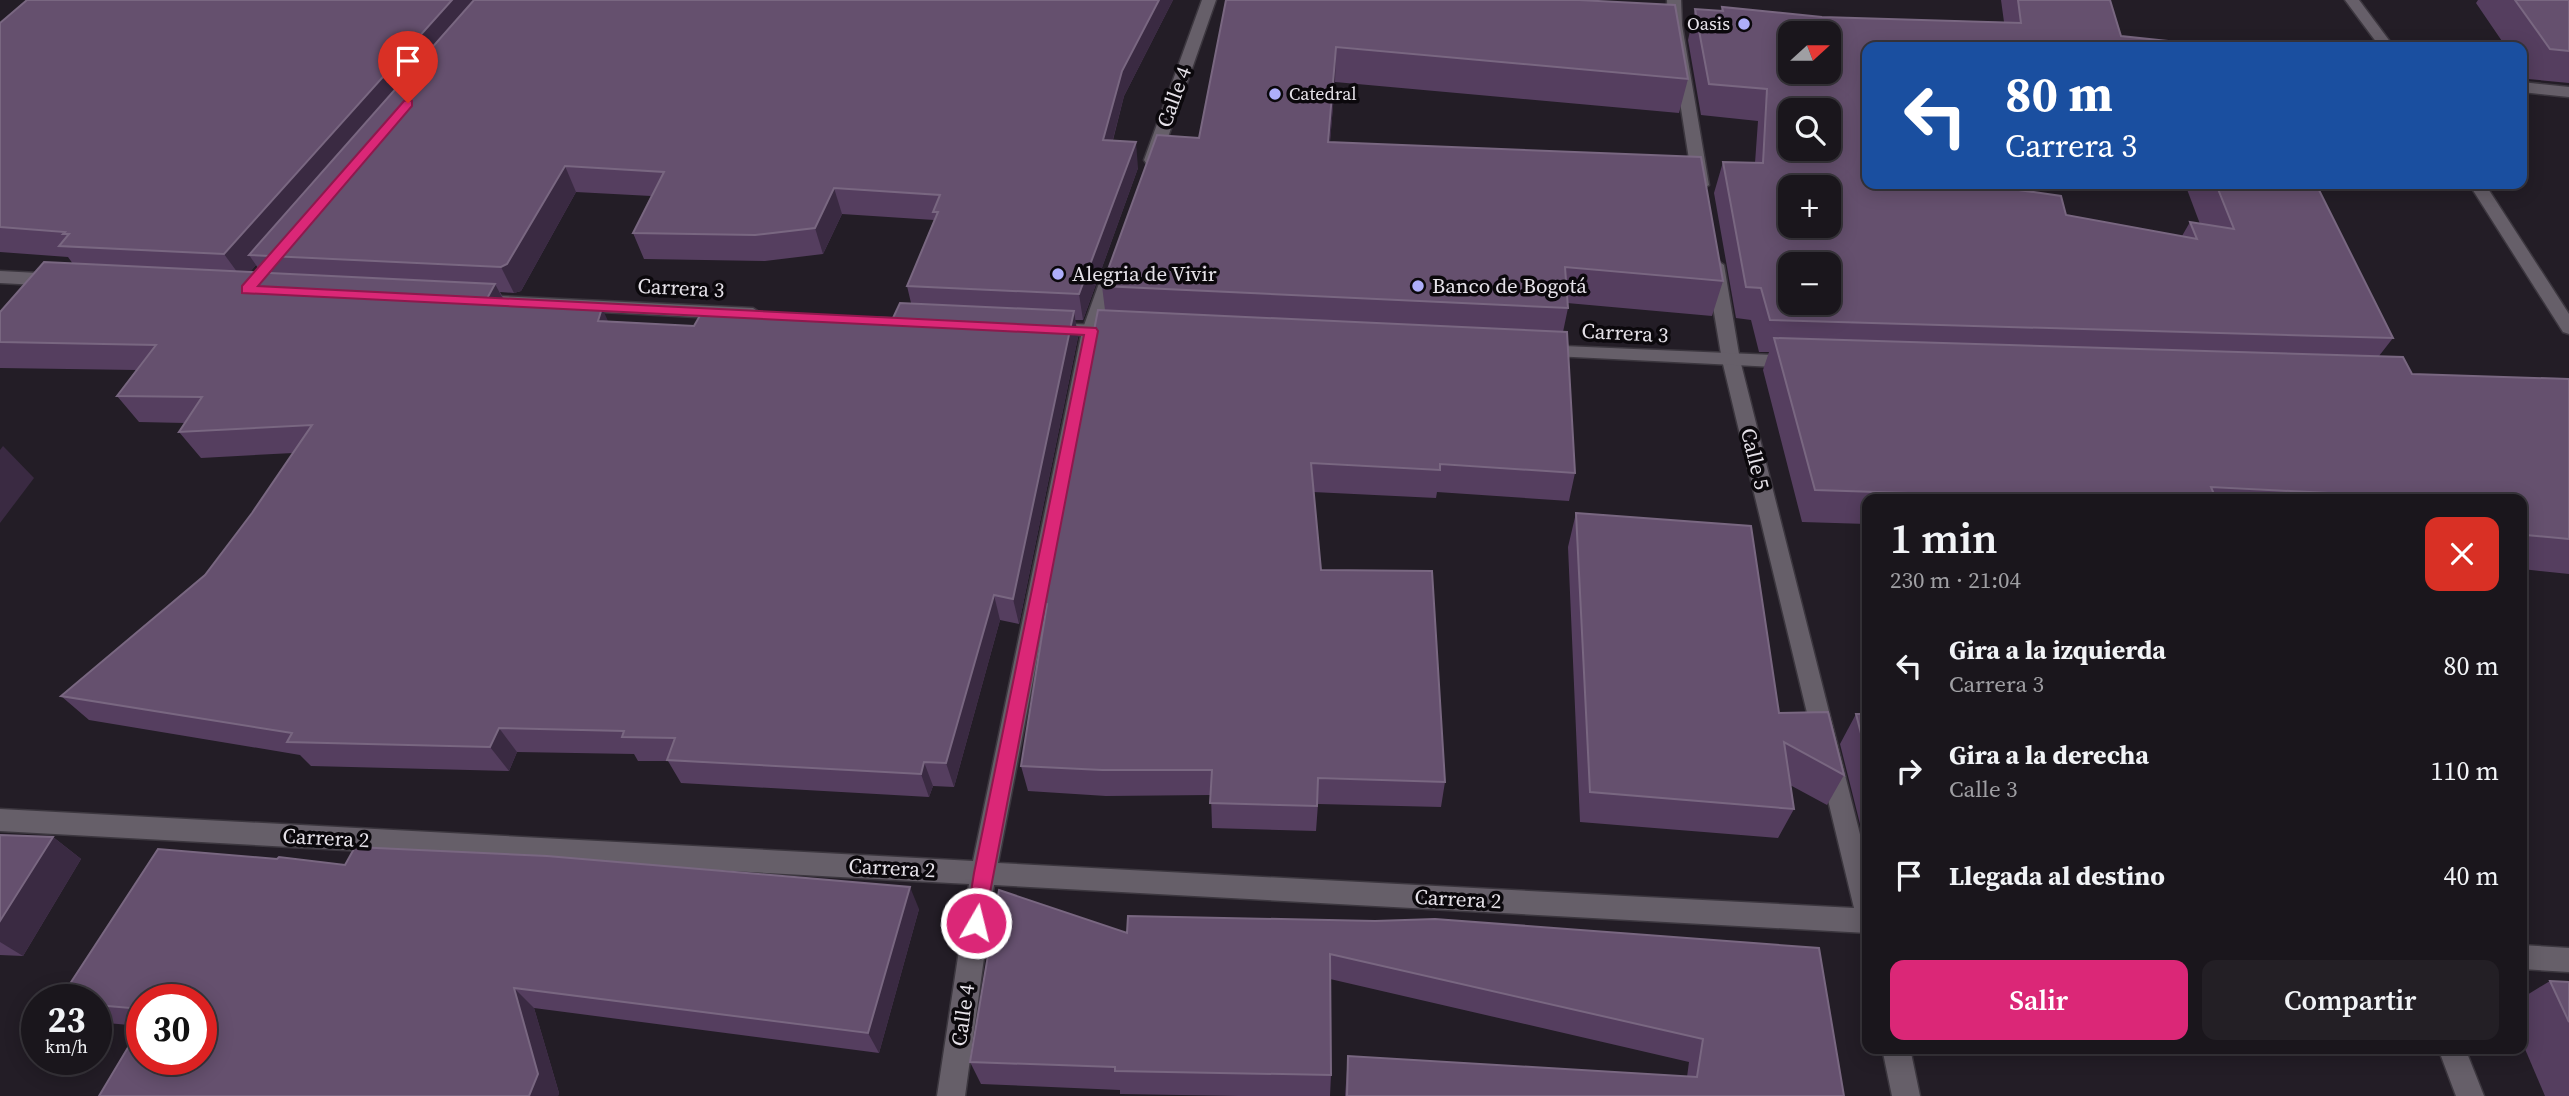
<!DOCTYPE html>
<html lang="es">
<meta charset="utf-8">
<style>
:root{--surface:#1a161c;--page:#231f25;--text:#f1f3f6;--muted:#9f9fa3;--line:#38353b;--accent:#db2777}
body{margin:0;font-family:"Source Serif 4",serif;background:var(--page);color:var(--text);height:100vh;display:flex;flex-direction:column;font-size:26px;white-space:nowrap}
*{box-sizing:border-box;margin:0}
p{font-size:23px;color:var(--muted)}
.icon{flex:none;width:38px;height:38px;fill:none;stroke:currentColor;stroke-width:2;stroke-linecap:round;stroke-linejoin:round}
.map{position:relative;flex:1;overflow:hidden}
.side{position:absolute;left:1862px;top:494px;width:665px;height:560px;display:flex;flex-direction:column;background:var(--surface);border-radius:14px;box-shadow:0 4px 18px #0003,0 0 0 2px var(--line)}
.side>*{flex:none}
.top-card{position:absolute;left:1862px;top:42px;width:665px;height:147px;border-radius:14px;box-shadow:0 4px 18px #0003,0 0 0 2px var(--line);background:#1a4fa0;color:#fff;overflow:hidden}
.needle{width:46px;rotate:69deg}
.controls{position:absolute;left:1778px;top:21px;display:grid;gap:14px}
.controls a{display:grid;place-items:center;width:63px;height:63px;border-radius:14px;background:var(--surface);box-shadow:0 4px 18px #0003,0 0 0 2px var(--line);font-size:35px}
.speed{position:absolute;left:21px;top:984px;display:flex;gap:14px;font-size:35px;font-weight:700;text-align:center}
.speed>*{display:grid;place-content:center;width:91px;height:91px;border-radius:50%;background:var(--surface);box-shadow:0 4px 18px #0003,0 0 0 2px var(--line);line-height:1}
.speed small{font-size:18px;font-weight:400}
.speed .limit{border:10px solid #d22;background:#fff;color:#111}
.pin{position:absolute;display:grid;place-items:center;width:60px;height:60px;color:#fff;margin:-72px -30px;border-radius:50% 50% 50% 0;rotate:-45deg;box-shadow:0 0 7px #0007}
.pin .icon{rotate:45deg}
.me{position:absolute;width:77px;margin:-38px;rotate:8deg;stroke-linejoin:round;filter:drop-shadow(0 0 5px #0008)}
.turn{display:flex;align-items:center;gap:24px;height:147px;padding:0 28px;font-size:32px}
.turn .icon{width:91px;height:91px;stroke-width:2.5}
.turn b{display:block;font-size:49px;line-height:60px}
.round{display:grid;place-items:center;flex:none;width:74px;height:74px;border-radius:14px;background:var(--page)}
.overview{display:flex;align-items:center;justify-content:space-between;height:119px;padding:0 28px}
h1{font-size:42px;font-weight:600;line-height:52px}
.button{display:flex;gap:14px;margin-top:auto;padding:14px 28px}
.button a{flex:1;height:80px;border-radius:14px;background:var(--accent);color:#fff;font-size:28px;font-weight:600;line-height:80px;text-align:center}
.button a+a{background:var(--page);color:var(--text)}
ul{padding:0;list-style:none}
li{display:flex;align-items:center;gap:21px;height:105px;padding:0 28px}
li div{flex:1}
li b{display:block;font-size:26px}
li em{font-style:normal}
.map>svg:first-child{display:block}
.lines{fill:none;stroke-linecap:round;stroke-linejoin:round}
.minor-casing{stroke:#3c373f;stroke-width:3}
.secondary-casing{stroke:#3c373f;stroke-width:3}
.minor{fill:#665f69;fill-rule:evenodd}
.secondary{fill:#665f69;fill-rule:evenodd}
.wall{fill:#553e5f;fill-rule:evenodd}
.shaded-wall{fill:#3a2a42}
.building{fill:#65506e;stroke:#796781;stroke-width:2;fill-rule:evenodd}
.route{fill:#db2777;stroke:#8e194d;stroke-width:2}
.poi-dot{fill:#aeaefa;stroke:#0b080c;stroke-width:2.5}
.labels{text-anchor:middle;stroke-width:7;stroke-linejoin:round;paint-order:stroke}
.far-poi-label{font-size:18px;fill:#e6e2e9;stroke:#0b080c;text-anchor:end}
.street-label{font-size:21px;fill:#e6e2e9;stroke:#0b080c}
.poi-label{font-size:21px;fill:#e6e2e9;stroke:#0b080c;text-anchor:start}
</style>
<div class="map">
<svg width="2569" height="1096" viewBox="0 0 2569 1096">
<rect width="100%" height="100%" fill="#231d26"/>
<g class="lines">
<defs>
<g id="minor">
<polygon points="1202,0 1216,0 1160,160 1152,165 1146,163 1144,160"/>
<polygon points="1667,0 1681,0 1682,25 1709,185 1701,190 1693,185 1668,25"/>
<polygon points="2345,0 2359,0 2394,47 2380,47"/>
<polygon points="2522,82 2569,87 2569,97 2522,92"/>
<polygon points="2469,184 2485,184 2569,314 2569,334 2563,332"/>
<polygon points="1715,259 1724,265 1740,360 1867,862 1867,933 994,885 965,1096 937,1096 969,884 0,831 0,809 973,861 1082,331 1103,272 1112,266 1121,272 1100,331 998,863 1854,908 1722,360 1706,265"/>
<polygon points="2522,945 2569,948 2569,972 2522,969"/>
<polygon points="1882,1048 1910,1048 1920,1096 1892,1096"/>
<polygon points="2438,1048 2465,1048 2484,1096 2456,1096"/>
</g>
<g id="secondary">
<polygon points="0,271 57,274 66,280 57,286 0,283"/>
<polygon points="478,295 753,308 762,314 753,320 472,305 469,301"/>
<polygon points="1051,323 1120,326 1126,328 1129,332 1126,336 1120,338 1045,333 1042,329 1045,325"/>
<polygon points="1540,345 1795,356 1802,357 1804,362 1802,367 1795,368 1533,355 1531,351 1533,347"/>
</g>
</defs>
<use href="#minor" class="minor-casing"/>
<use href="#secondary" class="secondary-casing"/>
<use href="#minor" class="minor"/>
<use href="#secondary" class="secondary"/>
</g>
<g class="wall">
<path d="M27,0H1173L1124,96L1113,140L1138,168L1083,320H1075L1078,337L1019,624L1000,620L954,787L933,786L929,797L681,783L668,761H638L634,754L517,752L509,771L311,766L300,755L89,720L61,696L205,575L252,513L293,453L201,458L179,432L185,423L139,422L117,396L136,370L0,368V312L73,264L68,257L0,252V23ZM576,192L651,196L633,233L644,259L765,261L823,254L842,214L934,220L907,286L911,303L893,318L694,326L608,321L507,305L500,292L514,293L521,291ZM256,265L261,273L250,272Z"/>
<polygon points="1226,0 1688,79 1679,113 1335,82 1330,142 1723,281 1712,316 1567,303 1568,308 1563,332 1575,473 1569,501 1437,492 1436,498 1313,492 1321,570 1445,782 1441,807 1318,804 1316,831 1212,828 1211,795 1106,796 1028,791 1021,766 1044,625 1040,603 1105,310 1102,286 1199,138"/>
<polygon points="2001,0 2110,0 2121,36 1867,47 2019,190 2066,215 2182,236 2190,222 2200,224 2185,184 2316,184 2393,338 2379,356 2412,374 2569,379 2569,574 2522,569 2522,499 1867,499 1867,524 1802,522 1763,370 1769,352 1759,352 1751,320 1736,318 1714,193 1723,162 1755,163 1758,121 1701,115 1688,40 1695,9 1721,11 1722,7 1822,17 2004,22"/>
<polygon points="2478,0 2569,0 2569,83 2528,79 2522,70 2522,47 2506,47 2476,3"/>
<polygon points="1576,513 1844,775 1827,805 1790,785 1794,809 1778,838 1580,822 1568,547"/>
<polygon points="1856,714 1867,714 1867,828 1860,824 1840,744"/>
<polygon points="0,835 53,837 81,859 23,956 0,955"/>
<path d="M345,865L919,909L879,1053L534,1008L559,1093L558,1096H99L140,1026L96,1022V999ZM142,999L201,1059H142Z"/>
<polygon points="1435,919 1844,1096 1345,1096 1348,1056 1687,1077 1689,1062 1330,979 1331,1075 1330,1096 1238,1096 1120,1094 1120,1090 981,1084 970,1062 1127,933"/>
<polygon points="2550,981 2569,982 2569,1096 2545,1096 2522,1042 2522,998"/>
</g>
<g class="shaded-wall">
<polygon points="452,0 486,0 249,255 256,265 243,280 224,254"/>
<polygon points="1159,0 1173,0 1124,96 1106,166 1103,140 1122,71"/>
<polygon points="1336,47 1335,82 1327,177 1328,142"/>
<polygon points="1136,142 1138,168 1083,320 1079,294"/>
<polygon points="565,166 576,192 521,291 514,293 501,267"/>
<polygon points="834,188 842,214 823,254 815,228"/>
<polygon points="495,284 509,310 484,304"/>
<polygon points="602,308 614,334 598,321"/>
<polygon points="1074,311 1078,337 1019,624 1013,599"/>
<polygon points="3,446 34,478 0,523 0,450"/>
<polygon points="994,595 1000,620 954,787 946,763"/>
<polygon points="499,728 517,752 509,771 490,747"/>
<polygon points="924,762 933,786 929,797 921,774"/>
<polygon points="53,837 81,859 23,956 0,942 0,921"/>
<polygon points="910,887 919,909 879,1053 868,1033"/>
<polygon points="514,988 534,1008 559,1093 558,1096 529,1096"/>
</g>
<g class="building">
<polygon points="27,0 452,0 224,254 59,246 69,234 63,234 65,232 0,227 0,23"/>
<polygon points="474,0 1159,0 1122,71 1103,140 1136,142 1079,294 907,286 938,212 933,212 940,195 834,188 815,228 755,235 633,233 664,172 565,166 507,264 501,267 249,255"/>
<polygon points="1226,0 1579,0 1675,5 1688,79 1336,47 1328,142 1701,157 1723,281 1565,267 1568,308 1102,286 1157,135 1199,138"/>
<path d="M2018,0H2110L2121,36L2225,47H1867V184H2016L2019,190L2061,196L2066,215L2197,239L2190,222L2234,229L2216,184H2316L2393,338L1770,320L1761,288L1746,287L1723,162L1763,163L1767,89L1709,84L1695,9L1723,11L1722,7L1822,17L2021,23ZM1790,33H1829V72H1790ZM1790,110H1829V149H1790ZM1790,187H1829V226H1790ZM1790,264H1829V303H1790Z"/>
<polygon points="2515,0 2569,0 2569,51 2550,49"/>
<polygon points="44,262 495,284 484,304 602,308 598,321 694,326 702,312 893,318 900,303 1074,311 1013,599 994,595 946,763 924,762 921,774 667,760 675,738 622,737 624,731 499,728 490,747 287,742 292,733 61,696 205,575 252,513 312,425 179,432 202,397 117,396 156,345 0,342 0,312"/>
<polygon points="1098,310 1567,332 1575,473 1440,464 1440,470 1311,463 1321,570 1432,571 1445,782 1318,778 1317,806 1210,803 1212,770 1102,770 1021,766 1047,604 1040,603"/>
<polygon points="1774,338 2403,357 2412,374 2569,379 2569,539 2526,535 2522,531 2522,499 2349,499 2347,494 2211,487 2216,499 2034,499 2034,497 1815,490"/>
<polygon points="1576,513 1751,526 1779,713 1828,712 1844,775 1784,742 1794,809 1590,792"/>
<polygon points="1856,714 1867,714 1867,757"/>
<polygon points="0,835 53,837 0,921"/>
<polygon points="355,847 547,856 910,887 868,1033 514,988 538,1074 529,1096 99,1096 142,1024 142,1059 201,1059 201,999 142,999 142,1009 96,1005 96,999 60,999 158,849 277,859 279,857 345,865"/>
<polygon points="999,890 1127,933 1128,916 1375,921 1435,919 1819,948 1844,1096 1347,1096 1348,1056 1697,1077 1703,1039 1330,954 1331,1075 1115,1071 1115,1067 970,1062"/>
<polygon points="2550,981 2569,982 2569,1022"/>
</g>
<polygon class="route" points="408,100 412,101 412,106 258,286 1096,328 1098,331 983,929 976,932 969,929 966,923 974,873 1084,335 242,293 242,286 404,101"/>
<g class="poi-dot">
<circle cx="1744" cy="24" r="7"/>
<circle cx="1275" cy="94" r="7"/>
<circle cx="1058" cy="274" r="7"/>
<circle cx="1418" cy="286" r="7"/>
</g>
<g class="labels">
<g class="far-poi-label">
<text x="1730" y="30">Oasis</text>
<text x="1289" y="100" text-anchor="start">Catedral</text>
</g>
<g class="street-label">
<text transform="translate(1174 97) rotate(-70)" y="7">Calle 4</text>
<text transform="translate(681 288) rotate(3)" y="7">Carrera 3</text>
<text transform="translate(1625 333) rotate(3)" y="7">Carrera 3</text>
<text transform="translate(1755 459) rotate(76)" y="7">Calle 5</text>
<text transform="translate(326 838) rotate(3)" y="7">Carrera 2</text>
<text transform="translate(892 868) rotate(3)" y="7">Carrera 2</text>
<text transform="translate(1458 899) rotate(3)" y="7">Carrera 2</text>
<text transform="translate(963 1015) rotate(-82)" y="7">Calle 4</text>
</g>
<g class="poi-label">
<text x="1072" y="281">Alegria de Vivir</text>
<text x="1432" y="293">Banco de Bogotá</text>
</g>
</g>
</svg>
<div class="controls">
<a><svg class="needle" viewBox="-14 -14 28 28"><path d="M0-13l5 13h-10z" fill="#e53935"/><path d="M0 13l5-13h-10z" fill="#9f9fa3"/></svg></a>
<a><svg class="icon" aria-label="search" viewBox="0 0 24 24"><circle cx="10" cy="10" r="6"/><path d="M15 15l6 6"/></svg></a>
<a>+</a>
<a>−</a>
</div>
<div class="speed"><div>23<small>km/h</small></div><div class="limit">30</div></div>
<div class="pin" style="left:408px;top:103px;background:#d93025"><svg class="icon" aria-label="arrive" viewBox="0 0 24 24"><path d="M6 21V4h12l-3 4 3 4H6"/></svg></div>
<svg class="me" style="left:976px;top:923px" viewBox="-20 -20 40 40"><circle r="17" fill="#db2777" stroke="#fff" stroke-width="3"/><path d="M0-11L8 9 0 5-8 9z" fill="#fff"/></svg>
<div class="top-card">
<div class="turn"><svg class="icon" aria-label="left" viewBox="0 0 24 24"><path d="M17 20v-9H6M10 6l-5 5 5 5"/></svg><div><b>80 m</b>Carrera 3</div></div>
</div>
<section class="side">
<div class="overview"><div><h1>1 min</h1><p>230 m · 21:04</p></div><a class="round" style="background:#d93025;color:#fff"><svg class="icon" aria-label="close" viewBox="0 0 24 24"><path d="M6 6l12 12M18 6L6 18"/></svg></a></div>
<ul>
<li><svg class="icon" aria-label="left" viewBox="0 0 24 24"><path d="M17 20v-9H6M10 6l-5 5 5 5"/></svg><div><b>Gira a la izquierda</b><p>Carrera 3</p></div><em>80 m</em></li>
<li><svg class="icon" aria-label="right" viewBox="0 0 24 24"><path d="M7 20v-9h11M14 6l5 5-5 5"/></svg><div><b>Gira a la derecha</b><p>Calle 3</p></div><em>110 m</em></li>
<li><svg class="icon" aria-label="arrive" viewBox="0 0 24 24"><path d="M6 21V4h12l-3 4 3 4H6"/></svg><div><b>Llegada al destino</b></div><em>40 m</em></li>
</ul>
<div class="button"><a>Salir</a><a>Compartir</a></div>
</section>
</div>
